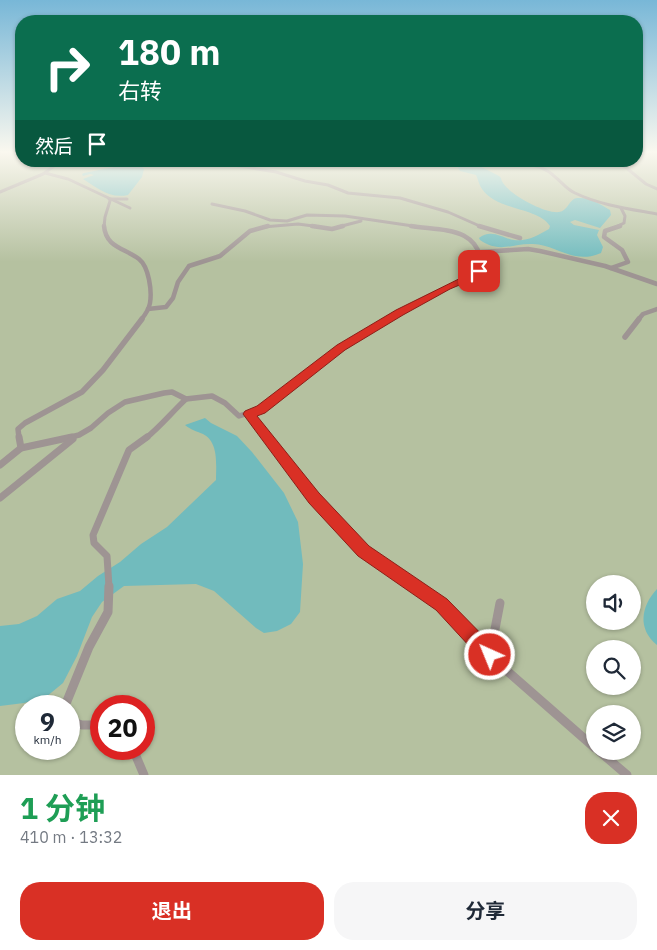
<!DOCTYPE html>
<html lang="zh">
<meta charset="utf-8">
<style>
:root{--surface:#fff;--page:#f6f6f7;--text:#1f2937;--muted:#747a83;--accent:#d93025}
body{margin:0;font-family:"IBM Plex Sans","Noto Sans SC",sans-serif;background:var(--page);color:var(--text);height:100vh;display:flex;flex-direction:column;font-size:19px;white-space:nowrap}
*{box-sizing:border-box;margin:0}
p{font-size:16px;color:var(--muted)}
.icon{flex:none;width:28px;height:28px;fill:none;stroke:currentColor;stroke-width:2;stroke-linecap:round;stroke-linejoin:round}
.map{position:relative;height:775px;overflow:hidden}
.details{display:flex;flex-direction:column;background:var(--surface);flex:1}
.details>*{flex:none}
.hud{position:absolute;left:15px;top:15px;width:628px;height:152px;border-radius:20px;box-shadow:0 1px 4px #0004;background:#0b6e4f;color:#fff;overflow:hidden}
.controls{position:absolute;left:586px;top:575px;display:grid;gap:10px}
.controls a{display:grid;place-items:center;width:55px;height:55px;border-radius:50%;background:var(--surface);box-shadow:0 1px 4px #0004;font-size:25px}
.speed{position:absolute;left:15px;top:695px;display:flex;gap:10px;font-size:25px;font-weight:700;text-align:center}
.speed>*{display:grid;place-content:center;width:65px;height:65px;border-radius:50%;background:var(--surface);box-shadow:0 1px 4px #0004;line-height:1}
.speed small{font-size:12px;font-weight:400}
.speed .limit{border:8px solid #d22;background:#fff;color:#111}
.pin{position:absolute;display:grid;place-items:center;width:42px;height:42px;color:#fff;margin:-21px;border-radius:10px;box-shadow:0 2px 8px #0006}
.me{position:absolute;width:55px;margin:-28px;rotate:316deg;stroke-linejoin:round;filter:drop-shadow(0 0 4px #0008)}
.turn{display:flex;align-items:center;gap:18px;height:105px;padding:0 20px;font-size:22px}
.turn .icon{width:65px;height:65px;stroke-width:2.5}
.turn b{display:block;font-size:35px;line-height:42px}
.then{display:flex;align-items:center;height:48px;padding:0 20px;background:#0003;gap:10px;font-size:19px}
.round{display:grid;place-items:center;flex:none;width:52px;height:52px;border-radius:20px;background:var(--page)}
.headline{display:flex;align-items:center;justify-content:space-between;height:85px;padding:0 20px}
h1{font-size:30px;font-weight:700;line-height:38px;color:#1e9e55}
.action{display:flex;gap:10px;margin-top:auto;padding:10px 20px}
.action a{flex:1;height:58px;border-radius:20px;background:var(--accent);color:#fff;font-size:20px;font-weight:700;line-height:58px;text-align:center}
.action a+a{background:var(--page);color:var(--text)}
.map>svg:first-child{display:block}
.green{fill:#b5c1a0;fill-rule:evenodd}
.water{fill:#71bbbd}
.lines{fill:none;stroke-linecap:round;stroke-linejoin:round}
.service-far4{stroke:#9e9493;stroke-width:3}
.service-far3{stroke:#9e9493;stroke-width:4.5}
.service-far2{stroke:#9e9493;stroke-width:5.5}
.service-far1{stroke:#9e9493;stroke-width:7}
.service{stroke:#9e9493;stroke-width:9}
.route{fill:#d93025;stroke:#8d1f18}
</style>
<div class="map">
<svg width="657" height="775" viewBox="0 0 657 775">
<rect width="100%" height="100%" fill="#f4efdc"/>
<path class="green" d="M0,153H21V161H636V153H657V775H0ZM595,584H632V621H595ZM595,649H632V686H595ZM26,706H69V749H26ZM101,706H144V749H101ZM595,714H632V751H595Z"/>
<g class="water">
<path d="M453,161H470L499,176L501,178C503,192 545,214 559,212C568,211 569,199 577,198C589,197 600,204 610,210L611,215L600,228L575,220L570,222L574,225L599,230L597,235L603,247L601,253C574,265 557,245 533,244C511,243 501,254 480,240L479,238C491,228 502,238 514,240C527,242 538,235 549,229L550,226C538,207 497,211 482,189C479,185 478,179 476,175L460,171Z"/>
<path d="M129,164H140L144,169L142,177L128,195C109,199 98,188 83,179L94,175L90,174L83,176L82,174L84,173Z"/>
<path d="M205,418L211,423L237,436L252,452L284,493L298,522L303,564L300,612L291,624L277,631L264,633L256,628L214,591L196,584L124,586L102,602L92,617L77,656L63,683L46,697L24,703L0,706V626L19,624L37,616L57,599L80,591L98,576L120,562L141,544L167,527L216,480C216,465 219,442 203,434C196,431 191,430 185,425Z"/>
<path d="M657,589V645C637,629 641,606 657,589Z"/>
</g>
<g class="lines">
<g class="service-far4">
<polyline points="208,161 276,172 305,181 328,185 348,193 400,198 448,212 482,227"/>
<path d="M519,161C531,165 545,167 554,176C562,182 566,189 575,193C600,205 630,209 657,214"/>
<polyline points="618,161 646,184 657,189"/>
<polyline points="45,173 68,179 130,208"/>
<polyline points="0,192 43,174 61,161"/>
<polyline points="109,199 127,199"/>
<polyline points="212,204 245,211 270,220 287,221 307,215 345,216 420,227"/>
<polyline points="104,227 105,217 110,201"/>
<polyline points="263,227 298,224 321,227"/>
<polyline points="338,227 361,221"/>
<polyline points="616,227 624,223 625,216 621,208"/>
</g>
<g class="service-far3">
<path d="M104,226C106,248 125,248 139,259C149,267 152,291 150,303C149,309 145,315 141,320"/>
<polyline points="312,226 332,229 343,226"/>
<polyline points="479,226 520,238"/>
<polyline points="480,252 528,249 540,251 605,266 657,284"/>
<polyline points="611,268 628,262 622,250 604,237 605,231 620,226"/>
<polyline points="148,309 166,307 173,298 178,282 189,266 220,256 250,231 268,226"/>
<path d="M387,320L422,300L464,280L482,267C479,226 443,231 411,226"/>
<polyline points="638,320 643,314 657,309"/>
</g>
<g class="service-far2">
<polyline points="625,337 639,319"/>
<polyline points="249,414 267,438"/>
<polyline points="19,438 18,429 25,423 82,392 103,370 142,319"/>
<polyline points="67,438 79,435 91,428 108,413 125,402 164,393 172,392 186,399 212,396 225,403 239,416 261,409 318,364 389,319"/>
<path d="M146,438C159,428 173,411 186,399"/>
</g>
<g class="service-far1">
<polyline points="19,437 21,448 72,437"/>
<polyline points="266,437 314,498 364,551 417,587"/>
<polyline points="0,465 21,448"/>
<polyline points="0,498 73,439"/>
<polyline points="109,587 107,556 94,543 93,535 129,450 147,437"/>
</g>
<g class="service">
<polyline points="415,586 442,604 498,663 595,748"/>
<polyline points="490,655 500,603"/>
<polyline points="65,706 89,647 108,612 109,586"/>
<polyline points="69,721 82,725 101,725"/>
<polyline points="133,749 144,775"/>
<polyline points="599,751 627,775"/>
</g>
</g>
<linearGradient id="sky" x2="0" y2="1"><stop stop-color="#78b7d7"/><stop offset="0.58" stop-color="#faf8ef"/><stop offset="1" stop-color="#faf8ef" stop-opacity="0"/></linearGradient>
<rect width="657" height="262" fill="url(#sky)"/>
<polygon class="route" points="479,269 484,271 476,278 450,289 403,315 345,350 265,413 257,416 319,493 369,546 447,599 496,649 498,655 496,661 490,663 483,661 436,610 358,556 309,503 243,414 245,411 257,406 337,345 396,310"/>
</svg>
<div class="controls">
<a><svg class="icon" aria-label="sound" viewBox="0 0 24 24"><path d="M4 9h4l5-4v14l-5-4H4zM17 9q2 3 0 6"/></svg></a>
<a><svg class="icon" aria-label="search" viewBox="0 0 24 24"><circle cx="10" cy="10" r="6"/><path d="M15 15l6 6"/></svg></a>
<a><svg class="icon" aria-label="layers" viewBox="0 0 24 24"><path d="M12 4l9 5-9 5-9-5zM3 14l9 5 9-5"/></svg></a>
</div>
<div class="speed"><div>9<small>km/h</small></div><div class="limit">20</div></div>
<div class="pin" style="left:479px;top:271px;background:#d93025"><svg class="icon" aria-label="arrive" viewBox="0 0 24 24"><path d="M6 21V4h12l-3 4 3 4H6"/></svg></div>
<svg class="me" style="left:490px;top:655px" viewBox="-20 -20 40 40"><circle r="17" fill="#d93025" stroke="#fff" stroke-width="3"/><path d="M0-11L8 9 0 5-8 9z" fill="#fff"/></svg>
<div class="hud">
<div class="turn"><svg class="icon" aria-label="right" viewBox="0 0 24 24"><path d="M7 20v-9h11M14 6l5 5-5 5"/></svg><div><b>180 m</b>右转</div></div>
<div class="then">然后<svg class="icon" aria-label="arrive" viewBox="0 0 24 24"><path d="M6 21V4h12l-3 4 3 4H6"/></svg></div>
</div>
</div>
<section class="details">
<div class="headline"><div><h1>1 分钟</h1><p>410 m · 13:32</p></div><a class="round" style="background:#d93025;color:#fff"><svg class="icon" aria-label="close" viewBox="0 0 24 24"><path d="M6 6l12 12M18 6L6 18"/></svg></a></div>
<div class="action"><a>退出</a><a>分享</a></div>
</section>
